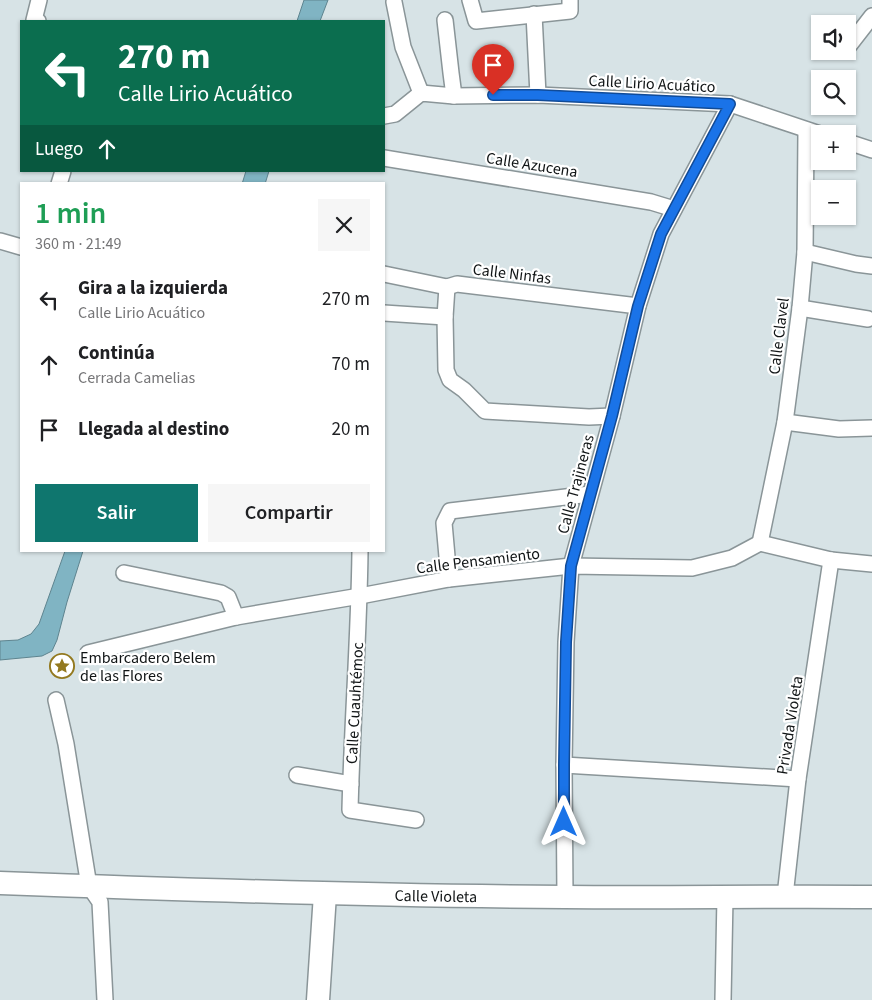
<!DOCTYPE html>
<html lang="es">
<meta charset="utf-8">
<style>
:root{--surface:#fff;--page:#f6f6f6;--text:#202124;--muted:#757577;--accent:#0f766e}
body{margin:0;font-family:"Source Sans 3",sans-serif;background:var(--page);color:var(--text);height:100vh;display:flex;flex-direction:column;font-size:19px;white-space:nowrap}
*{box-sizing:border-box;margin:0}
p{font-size:16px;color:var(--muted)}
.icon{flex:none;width:28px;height:28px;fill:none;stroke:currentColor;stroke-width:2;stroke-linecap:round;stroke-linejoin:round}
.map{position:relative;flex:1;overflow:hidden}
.side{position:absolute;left:20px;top:182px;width:365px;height:370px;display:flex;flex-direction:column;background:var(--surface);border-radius:0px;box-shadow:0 1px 4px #0004}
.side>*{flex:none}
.guide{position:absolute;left:20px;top:20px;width:365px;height:152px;border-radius:0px;box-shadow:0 1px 4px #0004;background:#0b6e4f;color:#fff;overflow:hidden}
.fabs{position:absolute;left:811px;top:15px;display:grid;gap:10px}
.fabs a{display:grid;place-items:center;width:45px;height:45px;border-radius:0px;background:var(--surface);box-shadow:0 1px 4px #0004;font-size:25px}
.pin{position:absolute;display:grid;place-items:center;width:42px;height:42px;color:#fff;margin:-51px -21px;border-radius:50% 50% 50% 0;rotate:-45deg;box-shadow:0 0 5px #0007}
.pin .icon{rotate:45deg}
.me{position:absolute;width:55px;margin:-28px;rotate:0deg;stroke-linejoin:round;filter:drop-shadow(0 0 4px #0008)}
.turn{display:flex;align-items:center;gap:18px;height:105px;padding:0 15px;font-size:22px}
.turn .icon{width:65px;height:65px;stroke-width:2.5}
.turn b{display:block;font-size:35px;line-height:42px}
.then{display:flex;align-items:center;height:48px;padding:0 15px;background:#0003;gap:10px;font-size:19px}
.round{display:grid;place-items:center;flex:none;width:52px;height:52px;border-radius:0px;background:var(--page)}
.summary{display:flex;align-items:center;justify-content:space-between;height:85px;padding:0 15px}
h1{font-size:30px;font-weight:600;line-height:38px;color:#1e9e55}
.action{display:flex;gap:10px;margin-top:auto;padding:10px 15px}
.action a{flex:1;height:58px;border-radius:0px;background:var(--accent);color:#fff;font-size:20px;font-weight:600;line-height:58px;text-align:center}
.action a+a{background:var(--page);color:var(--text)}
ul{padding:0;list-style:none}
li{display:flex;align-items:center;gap:15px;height:65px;padding:0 15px}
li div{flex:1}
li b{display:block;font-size:19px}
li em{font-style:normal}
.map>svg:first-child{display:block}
.water{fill:#80b4c3;stroke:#5e848f}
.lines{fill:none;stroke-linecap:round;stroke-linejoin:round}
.street-casing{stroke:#8a9598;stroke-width:18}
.secondary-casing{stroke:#8a9598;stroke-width:25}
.street{stroke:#fff;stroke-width:15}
.secondary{stroke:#fff;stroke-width:22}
.route-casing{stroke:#114b97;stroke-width:12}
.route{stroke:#1a73e8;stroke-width:9}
.labels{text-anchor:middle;stroke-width:4.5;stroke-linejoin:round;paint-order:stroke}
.street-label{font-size:16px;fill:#101415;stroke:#fff}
.poi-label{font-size:16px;fill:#101415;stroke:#fff;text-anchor:start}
</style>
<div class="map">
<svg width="872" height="1000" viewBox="0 0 872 1000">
<rect width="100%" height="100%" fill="#d7e3e6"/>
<g class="water">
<polygon points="304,0 328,0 320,21 297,21"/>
<polygon points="246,171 269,171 265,184 242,184"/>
<polygon points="65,551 83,551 67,602 57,640 52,651 42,656 0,660 0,641 18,640 31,634 39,624"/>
</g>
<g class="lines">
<defs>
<g id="street">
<polyline points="470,0 476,21 570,11 570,0"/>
<polyline points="394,2 403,47 421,93"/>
<polyline points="534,14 538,95"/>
<polyline points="445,20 451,73 454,96"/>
<polyline points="38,21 34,20 39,0"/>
<polyline points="848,47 872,16"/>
<polyline points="384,116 395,114 421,93 454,96 538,95 730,104 820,134"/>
<polyline points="848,142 872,150"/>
<polyline points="384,158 651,202 674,209"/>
<polyline points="59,184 63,171"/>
<polyline points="0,241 21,247"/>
<polyline points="805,252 856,264 872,266"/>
<polyline points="384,274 447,287 457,284 638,306"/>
<polyline points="447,287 445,317 446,370 450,380 464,390 485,411 589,417 612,416"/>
<polyline points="800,308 868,319"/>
<polyline points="384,313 445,317"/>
<polyline points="785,422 839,429 872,428"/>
<polyline points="760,543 785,422 800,308 805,252 806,130"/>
<path d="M360,551C359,638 352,724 350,810L416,820"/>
<polyline points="124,573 221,593 228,597 236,617"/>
<polyline points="449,579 444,523 450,511 590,494"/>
<polyline points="88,653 236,617 360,596 449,579 571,566 692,568 732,558 760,543 831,560 872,564"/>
<polyline points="56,700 66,744 89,886 100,902 105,1000"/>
<polyline points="564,765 798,779"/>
<polyline points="297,775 351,784"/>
<polyline points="785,896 798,779 831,560"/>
<polyline points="565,897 564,765 566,642 571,566 612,416 638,306 661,234 730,104"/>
<polyline points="723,1000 725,897"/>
</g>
<g id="secondary">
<path id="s1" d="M0,883C188,890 377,896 565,897C667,898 770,896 872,897"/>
<polyline points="318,1000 325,894"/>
</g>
</defs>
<use href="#street" class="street-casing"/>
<use href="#secondary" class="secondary-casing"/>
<use href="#street" class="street"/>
<use href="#secondary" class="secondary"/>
</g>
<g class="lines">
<defs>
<polyline id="route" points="493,95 538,95 730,104 661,234 638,306 612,416 571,566 566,642 564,765 564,822"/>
</defs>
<use href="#route" class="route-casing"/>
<use href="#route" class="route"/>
</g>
<defs>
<symbol id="sight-ring" viewBox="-11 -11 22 22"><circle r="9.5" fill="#fff" stroke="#93791f" stroke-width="1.5"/><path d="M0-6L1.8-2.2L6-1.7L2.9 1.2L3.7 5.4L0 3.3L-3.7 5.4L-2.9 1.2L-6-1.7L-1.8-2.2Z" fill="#93791f"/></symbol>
</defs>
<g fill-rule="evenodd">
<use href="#sight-ring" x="48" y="652" width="28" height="28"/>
</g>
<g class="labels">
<g class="street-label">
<text transform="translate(652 83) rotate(3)" y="6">Calle Lirio Acuático</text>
<text transform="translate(532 164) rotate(9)" y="6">Calle Azucena</text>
<text transform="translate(512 273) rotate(7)" y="6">Calle Ninfas</text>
<text transform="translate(778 336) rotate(-83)" y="6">Calle Clavel</text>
<text transform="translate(575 484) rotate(-75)" y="6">Calle Trajineras</text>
<text transform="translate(478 560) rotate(-7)" y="6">Calle Pensamiento</text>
<text transform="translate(354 703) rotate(-87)" y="6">Calle Cuauhtémoc</text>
<text transform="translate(789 725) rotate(-81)" y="6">Privada Violeta</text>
<text dy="6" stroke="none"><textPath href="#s1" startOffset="436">Calle Violeta</textPath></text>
</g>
<g class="poi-label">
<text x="80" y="663">Embarcadero Belem<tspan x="80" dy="18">de las Flores</tspan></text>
</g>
</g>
</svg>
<div class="fabs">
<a><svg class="icon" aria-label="sound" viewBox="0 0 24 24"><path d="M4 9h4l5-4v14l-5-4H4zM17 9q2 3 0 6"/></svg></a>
<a><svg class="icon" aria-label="search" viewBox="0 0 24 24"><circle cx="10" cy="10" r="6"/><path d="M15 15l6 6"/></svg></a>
<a>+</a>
<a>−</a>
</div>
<div class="pin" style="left:493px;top:95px;background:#d93025"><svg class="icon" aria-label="arrive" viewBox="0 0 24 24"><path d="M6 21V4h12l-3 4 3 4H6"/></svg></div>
<svg class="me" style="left:564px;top:822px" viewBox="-20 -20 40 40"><path d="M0-17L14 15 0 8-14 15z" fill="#1a73e8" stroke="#fff" stroke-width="4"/></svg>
<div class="guide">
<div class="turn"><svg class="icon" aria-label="left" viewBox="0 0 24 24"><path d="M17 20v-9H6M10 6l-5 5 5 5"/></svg><div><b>270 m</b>Calle Lirio Acuático</div></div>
<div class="then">Luego<svg class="icon" aria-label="ahead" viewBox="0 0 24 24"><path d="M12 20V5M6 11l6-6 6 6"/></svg></div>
</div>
<section class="side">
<div class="summary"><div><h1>1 min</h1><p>360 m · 21:49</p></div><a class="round"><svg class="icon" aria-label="close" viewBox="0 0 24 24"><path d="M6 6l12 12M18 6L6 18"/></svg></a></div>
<ul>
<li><svg class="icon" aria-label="left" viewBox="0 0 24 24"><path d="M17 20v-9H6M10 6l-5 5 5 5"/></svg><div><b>Gira a la izquierda</b><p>Calle Lirio Acuático</p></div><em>270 m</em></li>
<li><svg class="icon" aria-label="ahead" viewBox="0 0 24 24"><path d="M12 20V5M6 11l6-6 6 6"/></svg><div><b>Continúa</b><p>Cerrada Camelias</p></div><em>70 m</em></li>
<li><svg class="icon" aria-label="arrive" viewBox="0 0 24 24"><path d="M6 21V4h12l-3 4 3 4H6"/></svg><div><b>Llegada al destino</b></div><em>20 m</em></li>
</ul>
<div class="action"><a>Salir</a><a>Compartir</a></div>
</section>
</div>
